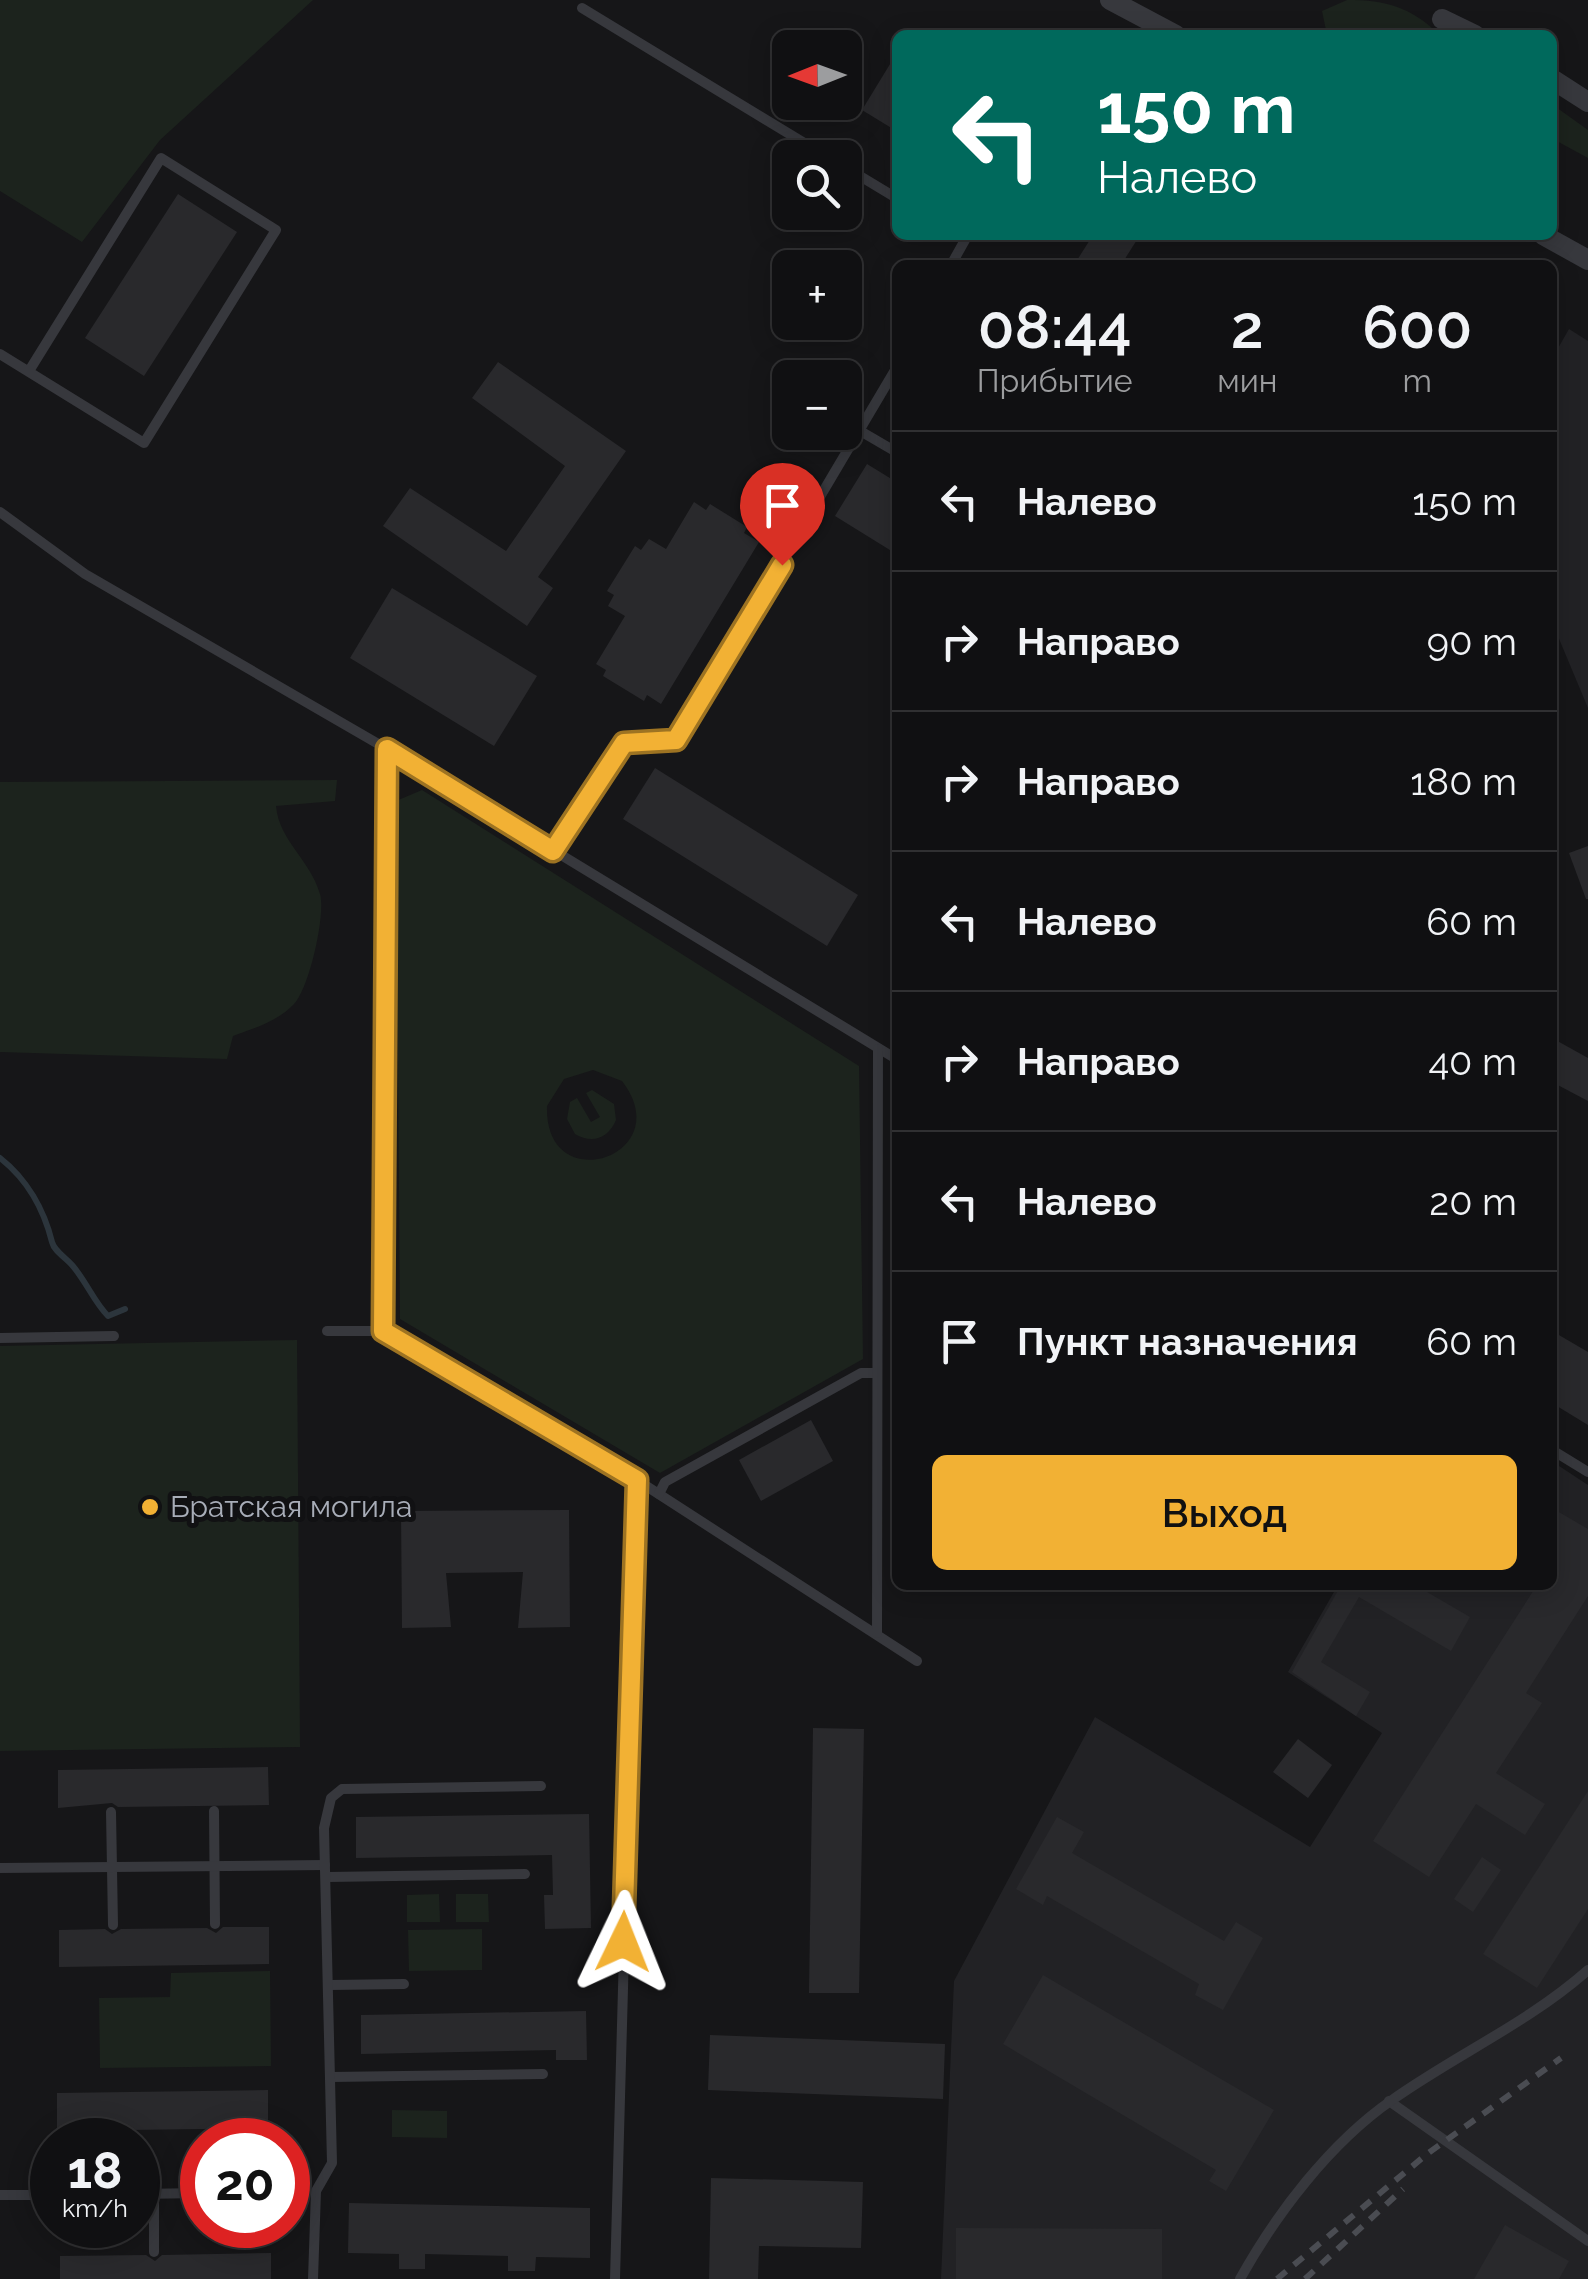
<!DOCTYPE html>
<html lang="ru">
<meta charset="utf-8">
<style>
:root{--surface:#101012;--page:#19191b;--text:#f1f3f6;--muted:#9c9d9f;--line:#303032;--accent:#f2b134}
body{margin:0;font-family:Raleway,sans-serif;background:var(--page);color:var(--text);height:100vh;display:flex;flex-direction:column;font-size:38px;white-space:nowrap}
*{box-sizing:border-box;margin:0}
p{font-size:32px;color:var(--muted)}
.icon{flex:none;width:55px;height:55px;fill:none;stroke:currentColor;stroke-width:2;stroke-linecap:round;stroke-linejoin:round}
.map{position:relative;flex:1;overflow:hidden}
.sheet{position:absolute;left:892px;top:260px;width:665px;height:1330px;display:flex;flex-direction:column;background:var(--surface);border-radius:15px;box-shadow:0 5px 25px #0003,0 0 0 2px var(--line)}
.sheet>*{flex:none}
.guide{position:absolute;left:892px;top:30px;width:665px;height:210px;border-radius:15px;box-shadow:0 5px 25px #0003,0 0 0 2px var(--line);background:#00695c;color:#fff;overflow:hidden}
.needle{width:65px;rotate:269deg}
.tools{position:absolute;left:772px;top:30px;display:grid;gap:20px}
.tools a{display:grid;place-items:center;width:90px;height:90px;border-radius:15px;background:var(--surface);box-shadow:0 5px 25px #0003,0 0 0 2px var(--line);font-size:50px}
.speed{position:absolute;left:30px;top:2118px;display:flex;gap:20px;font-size:50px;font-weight:700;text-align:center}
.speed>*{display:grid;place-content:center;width:130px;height:130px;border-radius:50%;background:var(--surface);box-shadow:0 5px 25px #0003,0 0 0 2px var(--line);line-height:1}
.speed small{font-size:25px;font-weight:400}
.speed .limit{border:15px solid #d22;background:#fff;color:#111}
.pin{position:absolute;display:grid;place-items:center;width:85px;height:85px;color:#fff;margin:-102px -42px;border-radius:50% 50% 50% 0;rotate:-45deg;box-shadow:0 0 10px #0007}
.pin .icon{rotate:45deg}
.me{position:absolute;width:110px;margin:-55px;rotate:2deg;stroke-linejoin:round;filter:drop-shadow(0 0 8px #0008)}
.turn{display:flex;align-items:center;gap:35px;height:210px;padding:0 40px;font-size:45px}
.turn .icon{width:130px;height:130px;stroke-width:2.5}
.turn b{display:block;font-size:70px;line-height:85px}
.eta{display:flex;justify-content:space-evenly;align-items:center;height:170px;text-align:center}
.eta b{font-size:60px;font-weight:600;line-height:70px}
.button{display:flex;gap:20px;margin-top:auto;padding:20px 40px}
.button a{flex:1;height:115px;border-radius:15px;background:var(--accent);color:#111;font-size:40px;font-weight:600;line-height:115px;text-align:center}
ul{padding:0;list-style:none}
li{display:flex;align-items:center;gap:30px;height:140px;padding:0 40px;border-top:2px solid var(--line)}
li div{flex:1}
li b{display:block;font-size:38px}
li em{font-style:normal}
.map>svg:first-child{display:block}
.built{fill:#222225}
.green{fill:#1c231d;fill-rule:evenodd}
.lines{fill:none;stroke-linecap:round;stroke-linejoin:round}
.stream{stroke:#2c353c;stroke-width:6}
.building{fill:#29292c}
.service{stroke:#37383d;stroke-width:10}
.minor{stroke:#37383d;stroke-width:20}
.rail{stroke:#4a4c52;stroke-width:6;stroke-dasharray:12 10;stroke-linecap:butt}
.route-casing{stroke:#9d7322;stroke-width:25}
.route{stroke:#f2b134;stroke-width:18}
.poi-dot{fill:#f2b134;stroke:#111113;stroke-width:4}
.labels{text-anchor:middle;stroke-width:10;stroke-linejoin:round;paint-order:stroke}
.poi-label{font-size:30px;fill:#a8adb8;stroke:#111113;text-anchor:start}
</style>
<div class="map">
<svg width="1588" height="2279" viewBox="0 0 1588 2279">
<rect width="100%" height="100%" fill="#161618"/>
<g class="built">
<polygon points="1569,329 1588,341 1588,708 1552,622 1553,357"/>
<polygon points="1553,1462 1588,1485 1588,2279 941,2279 954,1981 1095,1717 1310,1847 1382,1733 1288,1672 1338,1585 1552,1585"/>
</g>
<g class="green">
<polygon points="0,0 313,0 160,140 82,242 0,191"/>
<path d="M1347,0C1387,0 1410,7 1440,35H1327L1322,11Z"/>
<polygon points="1553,105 1588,130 1588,158 1553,139"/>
<path d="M337,780L335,801L276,806C279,841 310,859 320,894C326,914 309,989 294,1004C278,1021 255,1028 233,1036L227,1059L0,1052V782Z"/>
<path d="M422,790L859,1066L863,1359L660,1473L400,1319L396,801ZM593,1070L622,1081C680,1156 544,1201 547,1106L564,1079Z"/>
<path d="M592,1090L614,1104L616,1120C608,1139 592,1144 575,1134L567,1119L570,1102L577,1098L591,1122L600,1117L586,1093Z"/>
<polygon points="297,1340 300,1747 0,1751 0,1346"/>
<polygon points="439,1894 440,1922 407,1922 407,1895"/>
<polygon points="456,1894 488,1894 489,1922 456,1922"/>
<polygon points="482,1929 482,1970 409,1971 408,1930"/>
<polygon points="270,1971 271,2066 100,2068 99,1998 170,1997 171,1973"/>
<polygon points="392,2110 447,2111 447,2138 392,2137"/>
</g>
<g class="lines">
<path class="stream" d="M0,1158C27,1179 44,1210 52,1242C54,1251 66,1258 72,1265C86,1281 94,1302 108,1316L125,1309"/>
</g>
<g class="building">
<polygon points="898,51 898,132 862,110"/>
<polygon points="178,194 237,232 144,376 85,338"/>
<polygon points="1093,235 1140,235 1121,265 1074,265"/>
<polygon points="498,362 626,451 538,577 553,588 527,626 383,526 410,488 506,551 565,466 472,398"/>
<polygon points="867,464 898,483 898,555 835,516"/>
<polygon points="694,502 706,510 710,504 747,527 744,533 759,542 661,704 647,695 644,701 603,676 606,670 596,664 625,616 608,606 614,595 607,591 635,546 641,550 649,539 666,549"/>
<polygon points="392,588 537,676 494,746 350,658"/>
<polygon points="655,768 858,895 827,946 623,819"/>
<polygon points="1588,846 1588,899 1586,899 1569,853"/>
<polygon points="1552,1038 1588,1058 1588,1101 1552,1082"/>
<polygon points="1552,1331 1588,1352 1588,1425 1552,1403"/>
<polygon points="811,1420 833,1461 761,1501 739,1460"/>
<polygon points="1552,1508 1588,1529 1588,1596 1526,1693 1542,1703 1496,1773 1545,1804 1525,1835 1476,1804 1429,1877 1373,1841 1537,1585 1552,1585"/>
<polygon points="569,1510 570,1627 518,1628 523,1572 446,1573 451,1627 402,1628 401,1511"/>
<polygon points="1337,1585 1415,1585 1470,1617 1451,1651 1359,1597 1321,1662 1370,1692 1356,1716 1292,1672 1340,1587"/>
<polygon points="813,1728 864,1729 859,1993 809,1993"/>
<polygon points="1298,1739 1332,1765 1308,1798 1273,1772"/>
<polygon points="268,1767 269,1805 118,1807 112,1803 58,1808 58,1770"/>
<polygon points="1588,1791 1588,1909 1537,1988 1483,1954"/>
<polygon points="589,1814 591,1928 545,1929 544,1895 553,1895 552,1855 356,1858 356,1817"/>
<polygon points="1057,1817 1084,1832 1072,1853 1224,1941 1236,1922 1263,1938 1223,2010 1195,1995 1199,1984 1047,1896 1043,1905 1016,1889"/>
<polygon points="1482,1857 1501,1870 1473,1912 1454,1899"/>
<polygon points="223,1927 269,1927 269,1964 59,1967 59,1930 105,1929 112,1934 121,1929 207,1928 216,1933"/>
<polygon points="1043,1975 1274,2110 1226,2191 1209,2181 1216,2170 1003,2044"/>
<polygon points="586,2011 587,2060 556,2060 556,2050 361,2054 361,2015"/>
<polygon points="710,2035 945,2044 943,2099 708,2090"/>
<polygon points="268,2090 268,2128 57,2131 57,2093"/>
<polygon points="711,2178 863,2182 861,2248 759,2246 758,2279 709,2279"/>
<polygon points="349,2203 590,2208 590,2258 536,2257 535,2271 508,2271 508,2256 425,2254 425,2269 399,2269 399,2254 348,2253"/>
<polygon points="1505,2225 1569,2261 1559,2279 1474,2279"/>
<polygon points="956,2228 1162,2229 1162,2279 956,2279"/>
<polygon points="271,2253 271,2279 60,2279 60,2256 146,2255 155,2261 162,2255"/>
</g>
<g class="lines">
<g class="service">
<polyline points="582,8 829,158"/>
<polyline points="845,167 898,199"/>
<polyline points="951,265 965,240 957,235"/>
<polyline points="0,354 144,443 276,230 161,158 29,371"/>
<polyline points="862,432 898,453"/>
<polyline points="0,512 85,574 387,749 898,1060"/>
<polyline points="387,749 383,1331 637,1480 917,1661"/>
<polyline points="553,851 624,743 676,740 898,365"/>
<polyline points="327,1331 383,1331"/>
<polyline points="0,1338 114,1336"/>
<polyline points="1552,1450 1588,1472"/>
<polyline points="659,1494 665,1482 861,1373 877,1373"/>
<polyline points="877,1633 878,1049"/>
<polyline points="214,1811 215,1924"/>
<polyline points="111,1812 113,1925"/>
<polyline points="0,1868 325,1865"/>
<polyline points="328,1877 525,1874"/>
<polyline points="330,1985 404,1984"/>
<polyline points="331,2077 543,2074"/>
<polyline points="1389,2101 1588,2241"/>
<polyline points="138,2194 202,2193"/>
<polyline points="154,2194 154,2252"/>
<polyline points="0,2195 52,2195"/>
<polyline points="313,2279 316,2191 332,2163 324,1828 331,1798 342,1789 541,1786"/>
<polyline points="615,2279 637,1480"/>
<path d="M1240,2279C1276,2214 1330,2143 1392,2100C1457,2054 1528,2023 1588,1970"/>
</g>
<g class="minor">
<polyline points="1110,0 1176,35"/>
<polyline points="1442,19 1475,35"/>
<polyline points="1552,79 1588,102"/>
<polyline points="1543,235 1588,260"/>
</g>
<g class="rail">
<polyline points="1277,2279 1427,2154 1561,2058"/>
<polyline points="1305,2279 1403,2189"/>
</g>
</g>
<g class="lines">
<defs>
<polyline id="route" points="623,1942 637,1480 383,1331 387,749 553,851 624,743 676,740 782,565"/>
</defs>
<use href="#route" class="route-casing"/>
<use href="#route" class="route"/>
</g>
<circle class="poi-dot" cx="150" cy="1507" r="10"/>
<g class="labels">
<g class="poi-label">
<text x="170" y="1517">Братская могила</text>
</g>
</g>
</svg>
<div class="tools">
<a><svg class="needle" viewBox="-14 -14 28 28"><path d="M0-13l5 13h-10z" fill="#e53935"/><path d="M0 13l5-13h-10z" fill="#9c9d9f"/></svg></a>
<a><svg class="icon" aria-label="search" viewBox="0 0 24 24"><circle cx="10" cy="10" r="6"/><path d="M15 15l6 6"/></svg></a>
<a>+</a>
<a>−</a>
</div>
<div class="speed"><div>18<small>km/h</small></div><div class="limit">20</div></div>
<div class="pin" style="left:782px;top:565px;background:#d93025"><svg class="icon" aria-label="arrive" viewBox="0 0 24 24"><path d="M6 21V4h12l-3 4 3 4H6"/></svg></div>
<svg class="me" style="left:623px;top:1942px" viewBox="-20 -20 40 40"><path d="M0-17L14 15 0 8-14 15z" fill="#f2b134" stroke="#fff" stroke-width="4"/></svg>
<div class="guide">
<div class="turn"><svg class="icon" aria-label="left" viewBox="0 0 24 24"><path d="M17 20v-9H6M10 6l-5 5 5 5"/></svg><div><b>150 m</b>Налево</div></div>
</div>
<section class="sheet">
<div class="eta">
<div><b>08:44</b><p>Прибытие</p></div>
<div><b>2</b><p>мин</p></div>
<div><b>600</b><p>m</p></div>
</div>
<ul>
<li><svg class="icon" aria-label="left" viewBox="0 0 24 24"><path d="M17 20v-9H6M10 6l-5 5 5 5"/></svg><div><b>Налево</b></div><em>150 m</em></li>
<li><svg class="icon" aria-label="right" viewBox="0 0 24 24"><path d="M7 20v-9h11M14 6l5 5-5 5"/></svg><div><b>Направо</b></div><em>90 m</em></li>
<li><svg class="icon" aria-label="right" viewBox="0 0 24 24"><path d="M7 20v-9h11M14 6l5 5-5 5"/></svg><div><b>Направо</b></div><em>180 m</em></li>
<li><svg class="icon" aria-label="left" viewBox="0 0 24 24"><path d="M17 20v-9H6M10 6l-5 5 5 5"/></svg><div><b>Налево</b></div><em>60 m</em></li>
<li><svg class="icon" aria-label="right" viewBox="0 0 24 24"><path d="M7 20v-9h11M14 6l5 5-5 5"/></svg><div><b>Направо</b></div><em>40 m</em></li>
<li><svg class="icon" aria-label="left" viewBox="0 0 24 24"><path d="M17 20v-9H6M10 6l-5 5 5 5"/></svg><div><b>Налево</b></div><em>20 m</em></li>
<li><svg class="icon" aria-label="arrive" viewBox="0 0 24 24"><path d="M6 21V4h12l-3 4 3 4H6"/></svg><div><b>Пункт назначения</b></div><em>60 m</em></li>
</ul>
<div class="button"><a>Выход</a></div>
</section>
</div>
